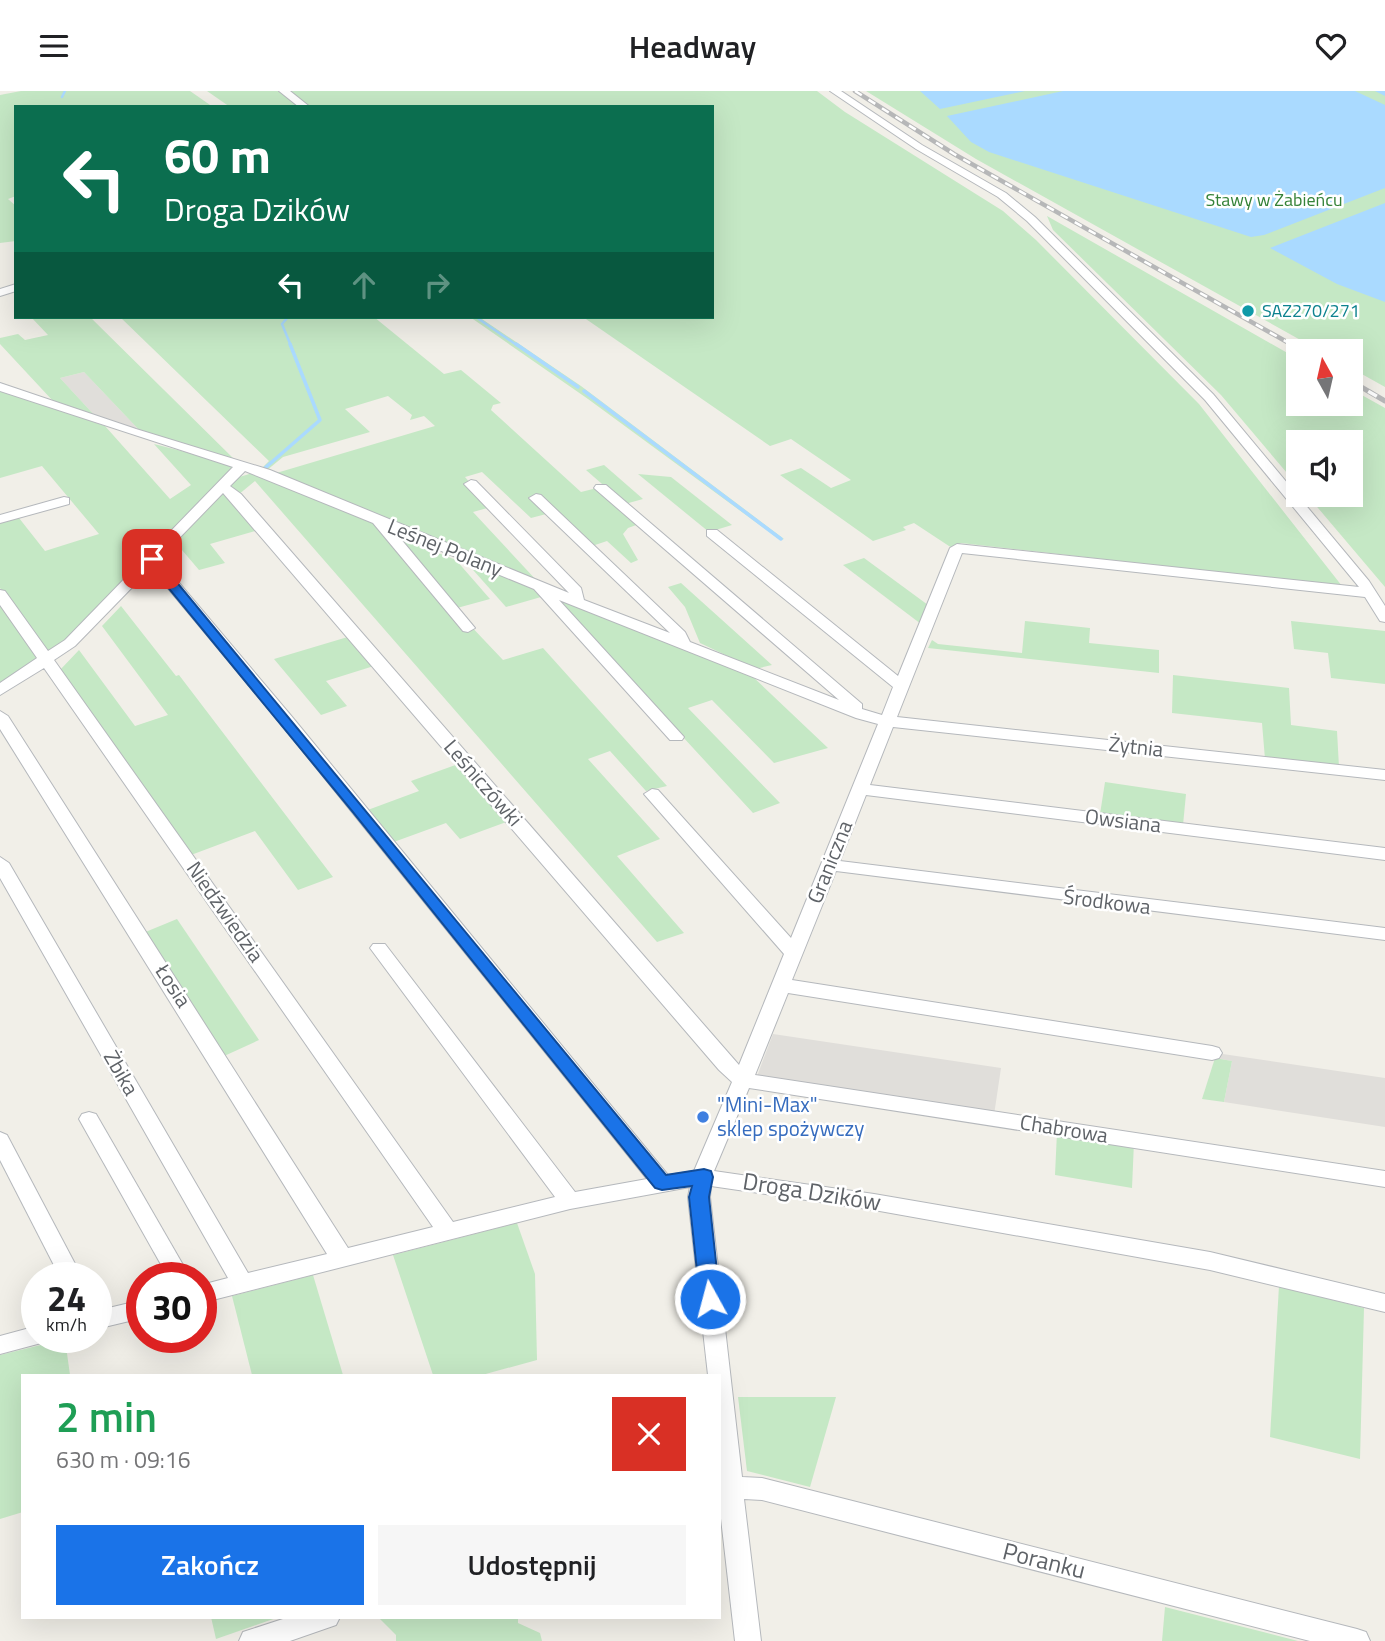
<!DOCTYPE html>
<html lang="pl">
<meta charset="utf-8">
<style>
:root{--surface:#fff;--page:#f6f6f6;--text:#202124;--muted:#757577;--accent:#1a73e8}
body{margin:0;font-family:"Titillium Web",sans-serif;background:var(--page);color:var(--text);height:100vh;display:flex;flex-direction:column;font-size:26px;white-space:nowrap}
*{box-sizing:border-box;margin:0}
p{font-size:23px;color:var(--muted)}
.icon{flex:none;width:38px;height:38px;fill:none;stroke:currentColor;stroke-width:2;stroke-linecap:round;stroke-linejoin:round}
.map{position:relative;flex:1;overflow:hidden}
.sheet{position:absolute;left:21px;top:1283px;width:700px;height:245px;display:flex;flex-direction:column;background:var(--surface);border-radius:0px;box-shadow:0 7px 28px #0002}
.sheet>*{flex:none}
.banner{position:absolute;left:14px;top:14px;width:700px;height:214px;border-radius:0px;box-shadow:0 7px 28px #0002;background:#0b6e4f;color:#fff;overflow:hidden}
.needle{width:46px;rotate:352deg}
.fabs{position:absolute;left:1286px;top:248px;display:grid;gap:14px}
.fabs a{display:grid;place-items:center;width:77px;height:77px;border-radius:0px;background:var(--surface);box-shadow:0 7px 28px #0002;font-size:35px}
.speed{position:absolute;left:21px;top:1171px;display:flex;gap:14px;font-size:35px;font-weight:700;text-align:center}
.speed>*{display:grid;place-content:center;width:91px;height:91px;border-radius:50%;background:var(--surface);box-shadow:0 7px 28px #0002;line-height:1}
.speed small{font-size:18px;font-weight:400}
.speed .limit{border:10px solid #d22;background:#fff;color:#111}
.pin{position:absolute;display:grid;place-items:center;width:60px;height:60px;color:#fff;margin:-30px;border-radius:14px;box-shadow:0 4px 10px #0006}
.me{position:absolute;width:77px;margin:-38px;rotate:353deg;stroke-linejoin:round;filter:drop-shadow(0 0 5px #0008)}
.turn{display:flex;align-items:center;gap:24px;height:147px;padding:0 35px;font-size:32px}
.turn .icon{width:91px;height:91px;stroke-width:2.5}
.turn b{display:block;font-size:49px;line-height:60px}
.lanes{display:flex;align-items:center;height:66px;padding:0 35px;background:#0003;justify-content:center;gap:35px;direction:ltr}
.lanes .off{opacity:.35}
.round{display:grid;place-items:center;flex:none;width:74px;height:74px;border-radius:0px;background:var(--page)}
.overview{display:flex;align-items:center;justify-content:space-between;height:119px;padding:0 35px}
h1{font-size:42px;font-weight:600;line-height:52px;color:#1e9e55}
.action{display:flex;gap:14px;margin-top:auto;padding:14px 35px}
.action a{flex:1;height:80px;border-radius:0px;background:var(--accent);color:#fff;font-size:28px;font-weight:600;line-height:80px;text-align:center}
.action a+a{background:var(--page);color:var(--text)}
header{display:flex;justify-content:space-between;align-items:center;height:91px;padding:0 35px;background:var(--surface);font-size:32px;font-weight:600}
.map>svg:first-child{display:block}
.industrial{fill:#e0deda}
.green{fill:#c5e8c5}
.water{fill:#aadaff}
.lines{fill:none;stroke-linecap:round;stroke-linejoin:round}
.stream-far1{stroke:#aadaff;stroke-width:2.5}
.stream{stroke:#aadaff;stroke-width:3.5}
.river{fill:#aadaff;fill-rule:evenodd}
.minor-casing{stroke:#b5b8bc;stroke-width:2}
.minor{fill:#fff;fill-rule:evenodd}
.rail-far1-casing{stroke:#b6b7b8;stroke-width:4.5}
.rail-casing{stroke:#b6b7b8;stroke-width:5}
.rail-far1{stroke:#fff;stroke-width:2.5;stroke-dasharray:8;stroke-linecap:butt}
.rail{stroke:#fff;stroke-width:3.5;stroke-dasharray:10;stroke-linecap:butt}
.route{fill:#1a73e8;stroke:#114b97;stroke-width:2}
.culture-dot{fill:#0f9aa8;stroke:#fff;stroke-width:2.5}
.shop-dot{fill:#3f7fe0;stroke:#fff;stroke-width:2.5}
.labels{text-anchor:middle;stroke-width:5;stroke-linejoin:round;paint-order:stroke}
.far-park-label{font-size:18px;fill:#348238;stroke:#fff}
.far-culture-label{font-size:18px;fill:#0d838f;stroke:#fff;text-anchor:start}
.street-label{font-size:21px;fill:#5f6368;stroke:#fff}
.shop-label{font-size:21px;fill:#366cbe;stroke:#fff;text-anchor:start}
.near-street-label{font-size:24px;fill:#5f6368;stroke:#fff}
</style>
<header><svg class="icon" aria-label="menu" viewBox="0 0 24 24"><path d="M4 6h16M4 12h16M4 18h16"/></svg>Headway<svg class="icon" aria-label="heart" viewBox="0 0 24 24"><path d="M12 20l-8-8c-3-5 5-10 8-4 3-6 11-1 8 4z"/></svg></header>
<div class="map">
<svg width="1385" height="1550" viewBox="0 0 1385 1550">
<rect width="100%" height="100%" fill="#f1efe8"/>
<g class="industrial">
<polygon points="84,281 142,342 96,326 60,287"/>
<polygon points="773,943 1001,977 994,1024 756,988"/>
<polygon points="1216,962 1385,987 1385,1036 1224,1011 1232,970 1215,967"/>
</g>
<g class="green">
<polygon points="21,0 190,0 213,16 16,16 16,105 8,108 16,115 16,150 0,152 0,4"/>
<polygon points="207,0 278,0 300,16 230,16"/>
<polygon points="288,0 817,0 845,21 1003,120 1036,149 1199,313 1342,495 961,452 952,457 914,432 903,436 906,439 873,450 780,384 801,377 831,397 851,389 791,348 770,355 583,226 712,226 712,16 310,16"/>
<polygon points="866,0 1385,0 1385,296 1351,277 1351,261 1322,261 976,68"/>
<polygon points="1047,125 1298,268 1298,313 1351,313 1351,298 1385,317 1385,496 1307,404 1351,404 1351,352 1298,352 1298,395 1221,304 1053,139"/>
<polygon points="31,226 90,226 236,370 142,342 84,281 60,287 96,326 53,310 0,253 0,247 18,243 25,249 48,244"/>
<polygon points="120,226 374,226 444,283 461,279 501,312 493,314 491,319 581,401 597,397 639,433 628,437 623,443 638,469 631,472 607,450 589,456 550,422 531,427 482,381 465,386 491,416 473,421 538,491 273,383 435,335 424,325 410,329 412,324 388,305 345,318 370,341 283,366 266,380 261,378 269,370"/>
<polygon points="470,226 479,226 581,295 784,448 780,449 588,308"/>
<polygon points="0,298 105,335 170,408 191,394 154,353 229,372 233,378 70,545 47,562 0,497 0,432 19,427 45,460 99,443 42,375 0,387"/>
<polygon points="604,374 643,408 625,413 586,379"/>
<polygon points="256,381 373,432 503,569 543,557 667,695 646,700 610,660 588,668 660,748 617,765 684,842 657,851 255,390 238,404 230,397 236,387"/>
<polygon points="638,383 671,386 732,434 709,441"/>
<polygon points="224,402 259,439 210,453 225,472 199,479 176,452 177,448"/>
<polygon points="393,444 456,469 490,508 457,517"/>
<polygon points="864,467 928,514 921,533 843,474"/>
<polygon points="466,471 530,493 541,506 506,516"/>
<polygon points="681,492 772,574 755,578 700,552 685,516 668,496"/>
<polygon points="552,504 752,585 828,657 774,672 712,609 688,617 780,712 753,722"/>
<polygon points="0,509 43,569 0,592"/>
<polygon points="121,515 176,585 179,584 333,786 298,799 255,740 191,764 60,579 79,559 135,635 168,624 102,535"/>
<polygon points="1025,530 1090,537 1089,552 1159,559 1159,582 928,557 932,549 938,553 1022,562"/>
<polygon points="1291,530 1385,540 1385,593 1331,587 1328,562 1294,558"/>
<polygon points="351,545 377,574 326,590 347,615 321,624 274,568"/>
<polygon points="1173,584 1289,597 1291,634 1337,640 1339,676 1265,668 1262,632 1172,622"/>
<polygon points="461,672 509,730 460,748 446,732 391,752 365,720 419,700 411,690"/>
<polygon points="1105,691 1186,703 1183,734 1100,723"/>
<polygon points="177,828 259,949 222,966 143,842"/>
<polygon points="1215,967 1232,970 1224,1011 1202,1008"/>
<polygon points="1057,1041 1134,1051 1132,1097 1055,1084"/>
<polygon points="517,1132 535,1183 537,1269 482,1284 433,1284 393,1164"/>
<polygon points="313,1184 343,1284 252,1284 232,1205"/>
<polygon points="1279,1195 1364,1217 1360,1368 1270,1346"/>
<polygon points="65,1248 70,1284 23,1284 23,1421 0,1428 0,1264"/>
<polygon points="738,1306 836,1306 810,1396 747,1380"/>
<polygon points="1165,1516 1298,1550 1162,1550"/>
<polygon points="211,1526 279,1526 216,1548"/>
<polygon points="386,1526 518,1526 518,1532 540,1542 542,1550 396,1550 396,1544 380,1528"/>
</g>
<g class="water">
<polygon points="920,0 1025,0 940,18"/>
<polygon points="1063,0 1355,0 1385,14 1385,97 1264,144 1251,146 989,61 971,51 947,25"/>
<polygon points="1385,112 1385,211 1337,193 1270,157"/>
</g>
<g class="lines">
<g class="stream-far1">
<polyline points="62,6 65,0"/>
<polyline points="288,226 282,233 291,255"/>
<polyline points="476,226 518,255"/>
</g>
<g class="stream">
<polyline points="516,253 578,296"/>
<polyline points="584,300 781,448"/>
<polyline points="265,377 320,329 290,253"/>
</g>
<polygon class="river" points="1375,0 1385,0 1385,5"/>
<defs>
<g id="minor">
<polygon points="279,0 290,0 310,16 299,16"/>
<path d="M830,0H841L922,54L1006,102L1035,126L1213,303L1369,490L1385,515V531L1380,530L1365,506L962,462L897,626L1385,679V689L893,636L870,694L1385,757V769L866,704L840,770L1385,837V849L836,780L792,889L1212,955L1219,957L1222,962L1219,967L1212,969L788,902L755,984L1385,1080V1096L749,997L714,1080L874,1103L1210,1161L1385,1203V1221L1210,1179L874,1119L711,1095L710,1106L742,1386L762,1387L1357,1538L1366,1541L1370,1550H1310L762,1409L744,1408L761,1550H735L719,1410V1284H708L688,1106L690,1096L570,1118L201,1212V1194L228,1187L0,787V766L9,772L248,1182L327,1163L0,638V620L8,625L348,1157L433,1136L44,577L0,604V592L37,567L0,514V499L5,500L48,560L65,549L233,376L0,300V292L136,338L270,379L569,502L464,393L471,389L476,390L581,497L584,509L670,542L529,407L536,403L541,404L685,541L690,551L839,609L594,397L596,394H606L862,613V618L882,624L893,596L707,445V439H717L898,585L950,457L957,453L1359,496L1205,309L1027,130L998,106L916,58ZM245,380L373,432L463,540L468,541L475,537L395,441L534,498L670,649H682L684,646L559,509L856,627L878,633L791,847L658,699L652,698L644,703L784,863L739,974L241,403L230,395ZM223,402L719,979L732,991L694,1080L668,1084L293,627L159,468ZM151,477L281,633L647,1088L575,1101L385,853H373L370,857L373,861L555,1106L453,1131L54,569L75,555Z"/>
<polygon points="16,193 16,200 0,205 0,198"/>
<polygon points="64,406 69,407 69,413 0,432 0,424"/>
<polygon points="89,1021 96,1023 190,1186 168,1186 79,1028 82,1023"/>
<polygon points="0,1041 7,1044 82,1186 60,1186 0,1069"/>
<polygon points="142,1209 142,1227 96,1238 96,1220"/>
<polygon points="37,1235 37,1246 47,1246 45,1251 0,1263 0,1245"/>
<polygon points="289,1526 340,1526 336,1534 290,1550 239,1550 243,1541"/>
</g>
</defs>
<use href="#minor" class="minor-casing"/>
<use href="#minor" class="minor"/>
<defs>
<polyline id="rail-far1" points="855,0 954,63 1294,255"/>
<g id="rail">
<polyline points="1291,253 1305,261"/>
<polyline points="1351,290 1385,310"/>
</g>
</defs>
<use href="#rail-far1" class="rail-far1-casing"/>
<use href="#rail" class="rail-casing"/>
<use href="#rail-far1" class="rail-far1"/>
<use href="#rail" class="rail"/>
</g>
<polygon class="route" points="147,466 156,466 666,1084 704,1078 711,1080 713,1086 709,1106 720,1208 717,1214 703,1214 700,1208 689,1106 692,1095 662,1099 655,1097 352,720 147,471"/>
<circle class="culture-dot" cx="1248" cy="220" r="7"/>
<circle class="shop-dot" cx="703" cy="1026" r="7"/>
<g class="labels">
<g class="far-park-label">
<text x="1274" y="115">Stawy w Żabieńcu</text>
</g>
<g class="far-culture-label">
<text x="1262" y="226">SAZ270/271</text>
</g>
<g class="street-label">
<text transform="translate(445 457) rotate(22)" y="7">Leśnej Polany</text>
<text transform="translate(1136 656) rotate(6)" y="7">Żytnia</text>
<text transform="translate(483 692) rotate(49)" y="7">Leśniczówki</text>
<text transform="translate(1123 730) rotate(7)" y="7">Owsiana</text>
<text transform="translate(830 771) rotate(-68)" y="7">Graniczna</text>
<text transform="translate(1107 811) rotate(7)" y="7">Środkowa</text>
<text transform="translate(225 821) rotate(55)" y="7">Niedźwiedzia</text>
<text transform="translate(173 895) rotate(57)" y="7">Łosia</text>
<text transform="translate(121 982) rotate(60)" y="7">Żbika</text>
<text transform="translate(1064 1038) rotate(9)" y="7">Chabrowa</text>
</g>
<g class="shop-label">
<text x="717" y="1021">"Mini-Max"<tspan x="717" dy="24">sklep spożywczy</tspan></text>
</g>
<g class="near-street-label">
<text transform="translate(812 1101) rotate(9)" y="8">Droga Dzików</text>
<text transform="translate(1044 1470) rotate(14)" y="8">Poranku</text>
</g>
</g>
</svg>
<div class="fabs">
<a><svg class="needle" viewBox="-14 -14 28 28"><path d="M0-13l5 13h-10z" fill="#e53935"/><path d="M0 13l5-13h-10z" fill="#757577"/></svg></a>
<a><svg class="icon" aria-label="sound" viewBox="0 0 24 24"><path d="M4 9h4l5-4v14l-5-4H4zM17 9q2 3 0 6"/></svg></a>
</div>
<div class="speed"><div>24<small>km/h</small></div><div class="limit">30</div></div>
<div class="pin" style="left:152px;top:468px;background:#d93025"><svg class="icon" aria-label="arrive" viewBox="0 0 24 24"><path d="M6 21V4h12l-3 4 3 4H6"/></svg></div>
<svg class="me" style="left:710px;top:1208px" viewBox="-20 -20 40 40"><circle r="17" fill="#1a73e8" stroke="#fff" stroke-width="3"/><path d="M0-11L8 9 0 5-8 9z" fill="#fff"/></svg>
<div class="banner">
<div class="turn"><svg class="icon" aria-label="left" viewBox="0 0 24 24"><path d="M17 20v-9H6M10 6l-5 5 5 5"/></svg><div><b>60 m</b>Droga Dzików</div></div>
<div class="lanes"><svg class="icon" aria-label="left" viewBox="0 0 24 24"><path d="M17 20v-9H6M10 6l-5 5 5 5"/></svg><svg class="icon off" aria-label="ahead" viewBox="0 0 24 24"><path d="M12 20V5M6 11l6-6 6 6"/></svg><svg class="icon off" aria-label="right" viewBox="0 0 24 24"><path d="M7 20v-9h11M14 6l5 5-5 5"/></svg></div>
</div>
<section class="sheet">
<div class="overview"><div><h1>2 min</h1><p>630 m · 09:16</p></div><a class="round" style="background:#d93025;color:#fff"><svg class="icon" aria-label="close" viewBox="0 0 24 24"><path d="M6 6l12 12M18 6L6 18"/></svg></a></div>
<div class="action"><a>Zakończ</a><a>Udostępnij</a></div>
</section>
</div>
